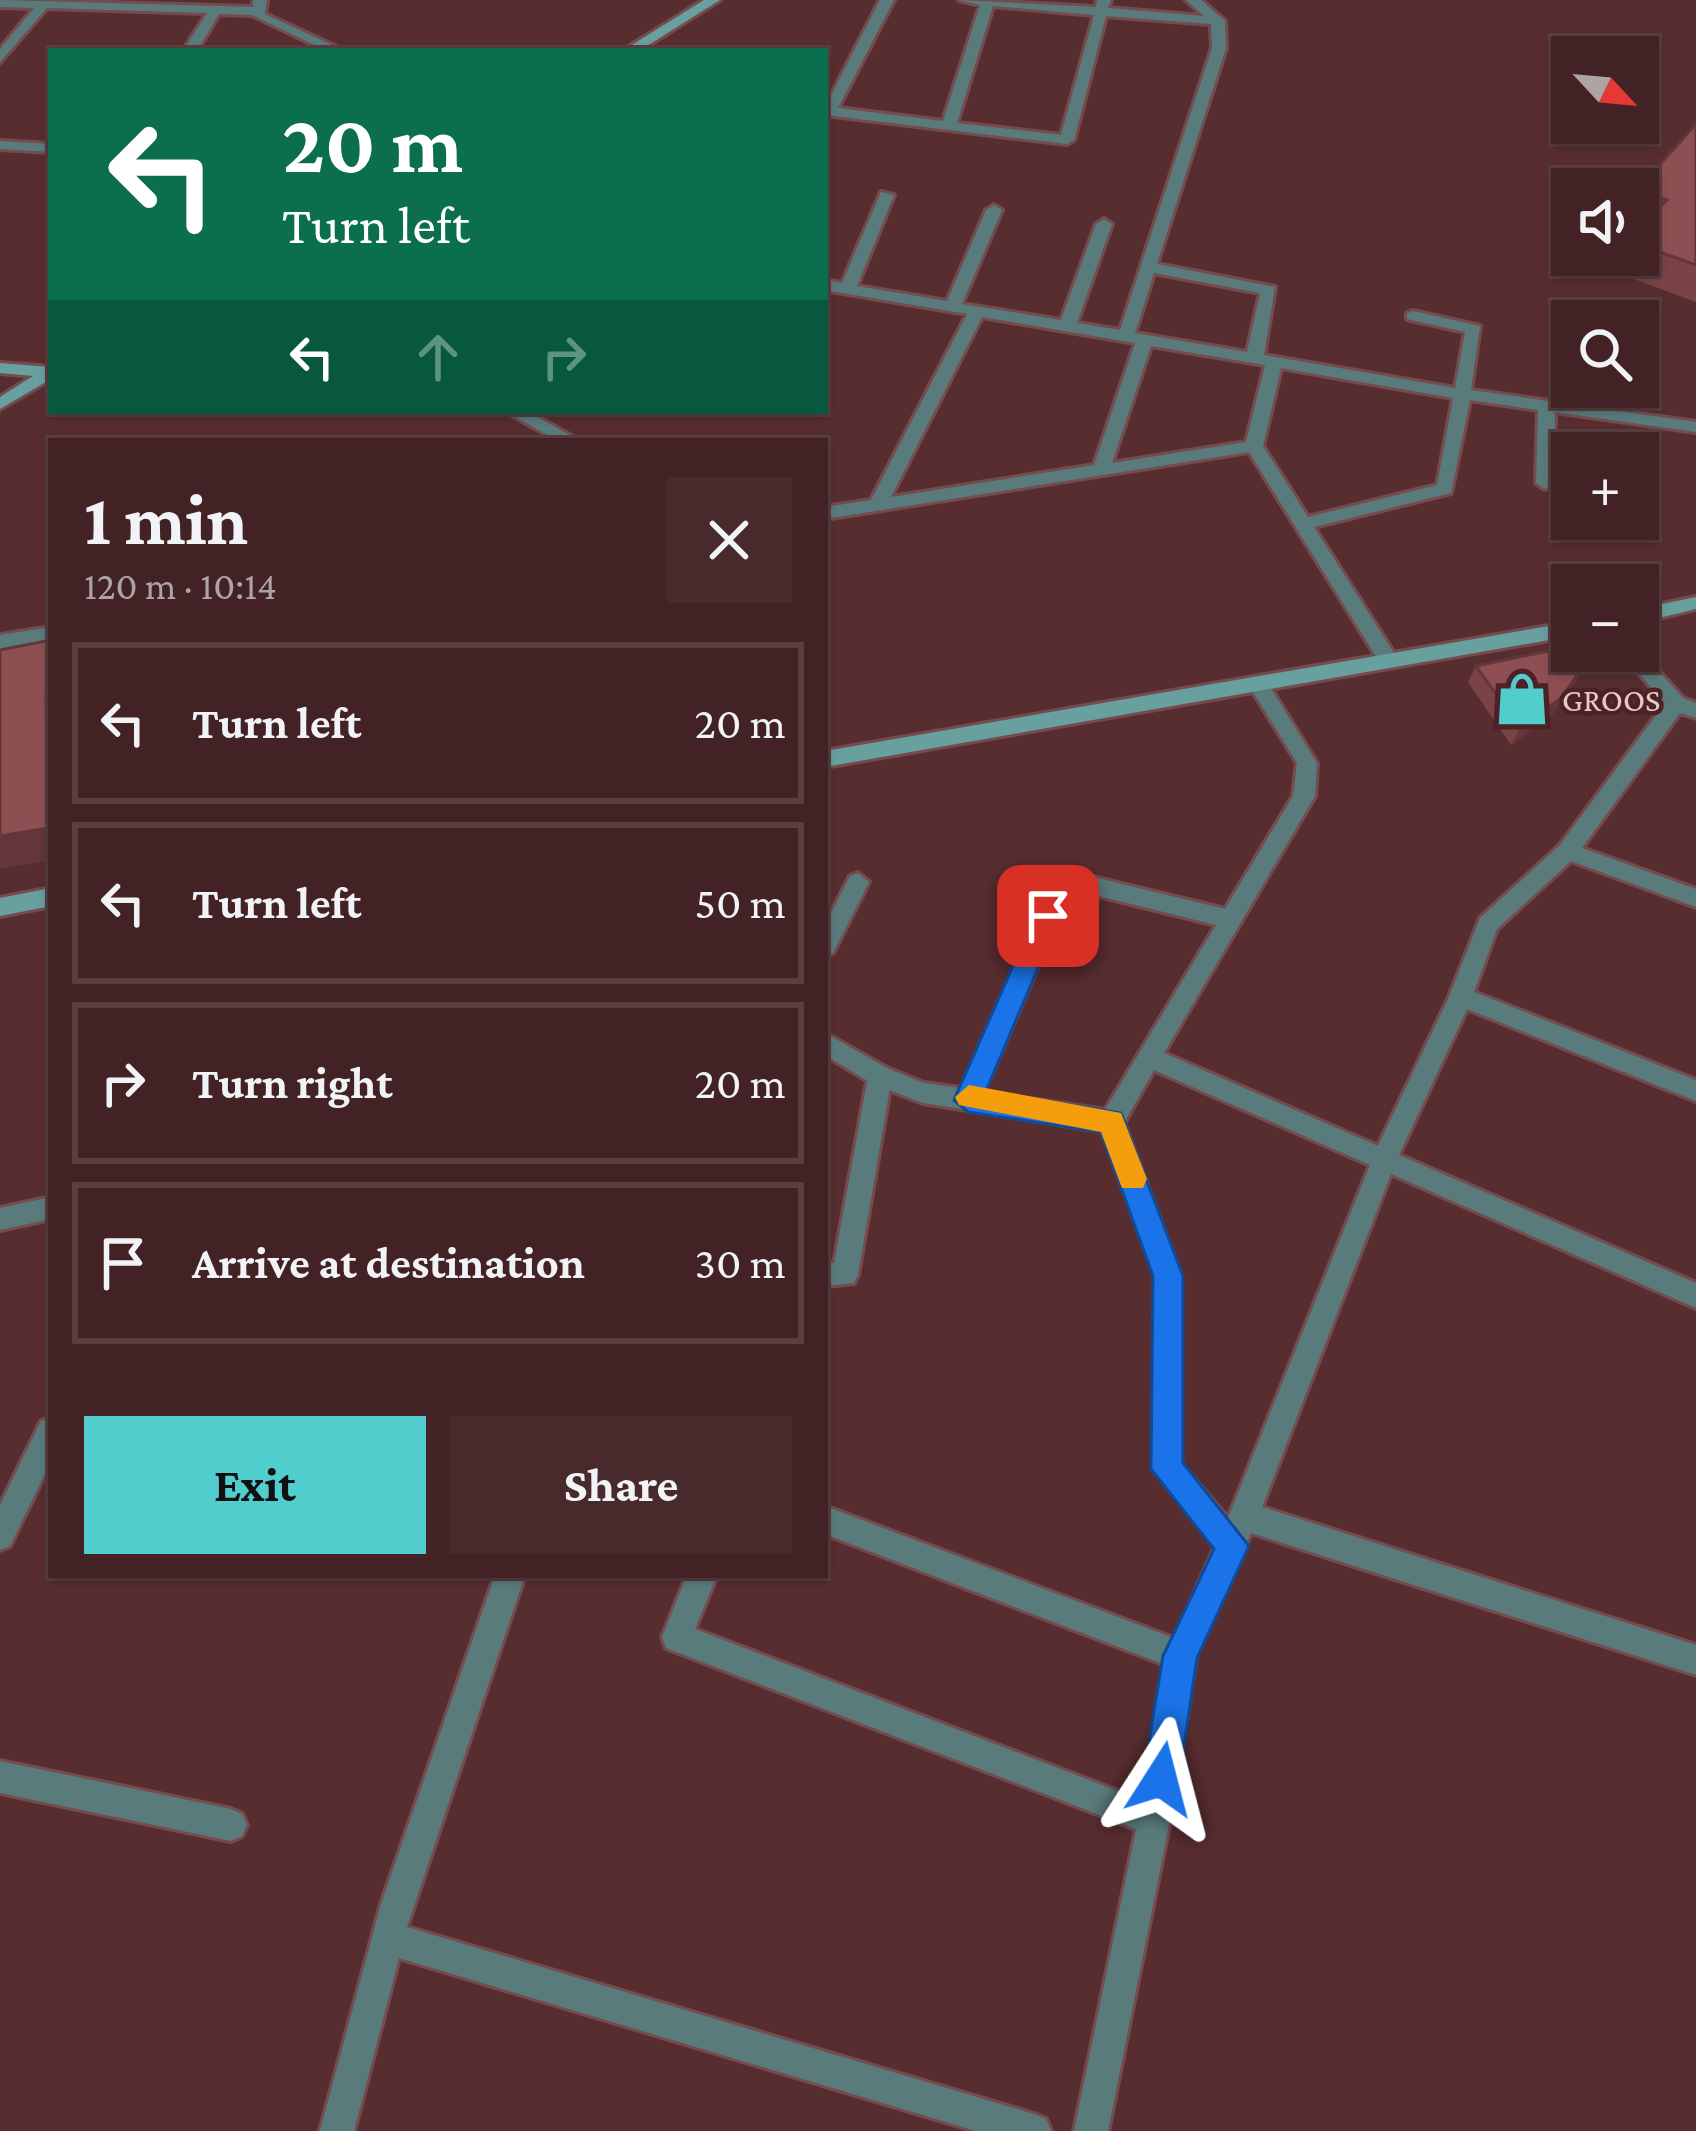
<!DOCTYPE html>
<meta charset="utf-8">
<style>
:root{--surface:#422224;--page:#492a2c;--text:#f1f3f6;--muted:#aea4a6;--line:#5a3f41;--accent:#52cdce}
body{margin:0;font-family:"Crimson Pro",serif;background:var(--page);color:var(--text);height:100vh;display:flex;flex-direction:column;font-size:45px;white-space:nowrap}
*{box-sizing:border-box;margin:0}
p{font-size:39px;color:var(--muted)}
.icon{flex:none;width:66px;height:66px;fill:none;stroke:currentColor;stroke-width:2;stroke-linecap:round;stroke-linejoin:round}
.map{position:relative;flex:1;overflow:hidden}
.details{position:absolute;left:48px;top:438px;width:780px;height:1140px;display:flex;flex-direction:column;background:var(--surface);border-radius:0px;box-shadow:0 3px 9px #0004,0 0 0 3px var(--line)}
.details>*{flex:none}
.hud{position:absolute;left:48px;top:48px;width:780px;height:366px;border-radius:0px;box-shadow:0 3px 9px #0004,0 0 0 3px var(--line);background:#0b6e4f;color:#fff;overflow:hidden}
.needle{width:78px;rotate:116deg}
.controls{position:absolute;left:1551px;top:36px;display:grid;gap:24px}
.controls a{display:grid;place-items:center;width:108px;height:108px;border-radius:0px;background:var(--surface);box-shadow:0 3px 9px #0004,0 0 0 3px var(--line);font-size:60px}
.pin{position:absolute;display:grid;place-items:center;width:102px;height:102px;color:#fff;margin:-51px;border-radius:24px;box-shadow:0 6px 18px #0006}
.me{position:absolute;width:132px;margin:-66px;rotate:9deg;stroke-linejoin:round;filter:drop-shadow(0 0 9px #0008)}
.turn{display:flex;align-items:center;gap:42px;height:252px;padding:0 36px;font-size:54px}
.turn .icon{width:156px;height:156px;stroke-width:2.5}
.turn b{display:block;font-size:84px;line-height:102px}
.lanes{display:flex;align-items:center;height:114px;padding:0 36px;background:#0003;justify-content:center;gap:60px;direction:ltr}
.lanes .off{opacity:.35}
.round{display:grid;place-items:center;flex:none;width:126px;height:126px;border-radius:0px;background:var(--page)}
.head{display:flex;align-items:center;justify-content:space-between;height:204px;padding:0 36px}
h1{font-size:72px;font-weight:700;line-height:90px}
.button{display:flex;gap:24px;margin-top:auto;padding:24px 36px}
.button a{flex:1;height:138px;border-radius:0px;background:var(--accent);color:#111;font-size:48px;font-weight:700;line-height:138px;text-align:center}
.button a+a{background:var(--page);color:var(--text)}
ul{padding:0;list-style:none}
li{display:flex;align-items:center;gap:36px;height:162px;margin:0 24px 18px;padding:0 12px;border:6px solid var(--line);border-radius:0px}
li div{flex:1}
li b{display:block;font-size:45px}
li em{font-style:normal}
.map>svg:first-child{display:block}
.lines{fill:none;stroke-linecap:round;stroke-linejoin:round}
.lane-casing{stroke:#744c4f;stroke-width:6}
.street-casing{stroke:#744c4f;stroke-width:6}
.secondary-casing{stroke:#744c4f;stroke-width:6}
.lane{fill:#5a7b7c;fill-rule:evenodd}
.street{fill:#5a7b7c;fill-rule:evenodd}
.secondary{fill:#689f9f;fill-rule:evenodd}
.wall{fill:#7a4447}
.shaded-wall{fill:#63373a}
.building{fill:#8e4f53;stroke:#63373a;stroke-width:3}
.route{fill:#1a73e8;stroke:#114b97;stroke-width:3}
.slow{fill:#f59e0b}
.labels{text-anchor:middle;stroke-width:9;stroke-linejoin:round;paint-order:stroke}
.poi-label{font-size:33px;fill:#e6caca;stroke:#4d2226;text-anchor:start}
</style>
<div class="map">
<svg width="1696" height="2131" viewBox="0 0 1696 2131">
<rect width="100%" height="100%" fill="#582d30"/>
<g class="lines">
<defs>
<g id="lane">
<polygon points="858,873 869,882 833,953 825,956 825,925 850,876"/>
<polygon points="880,1066 889,1069 892,1076 858,1275 854,1283 825,1286 825,1262 834,1263 868,1076 871,1069"/>
<polygon points="825,1506 1192,1645 1196,1656 1192,1667 1181,1671 825,1534"/>
<polygon points="687,1575 717,1575 695,1629 1165,1809 1170,1820 1165,1831 1154,1836 666,1648 662,1637"/>
<polygon points="0,1761 231,1809 242,1814 247,1825 242,1836 231,1841 0,1793"/>
</g>
<g id="street">
<polygon points="0,0 253,7 253,0 267,0 265,14 345,51 327,51 252,15 219,14 197,51 183,51 207,13 47,8 0,62 0,49 34,8 0,7"/>
<path d="M880,0H894L838,108L943,121L980,5L959,0L1096,7L1097,0H1111L1108,8L1204,16L1186,0H1201L1225,21L1226,48L1157,264L1275,287L1264,355L1455,388L1465,332L1407,319V313L1413,311L1480,326L1471,390L1696,422V432L1555,412L1554,483L1545,489L1536,483L1538,410L1470,400L1451,493L1314,527L1399,661L1389,668L1382,666L1249,452L825,519V507L871,500L967,314L825,290V280L842,283L881,192L894,195L857,286L947,301L986,210L994,205L1002,210L962,304L1061,320L1096,224L1104,219L1112,224L1077,323L1120,330L1212,48L1211,24L1106,16L1074,140L1067,144L825,115V107ZM993,6L1094,15L1061,135L957,123ZM1154,273L1260,293L1247,352L1135,333ZM982,317L1135,343L1094,465L891,497ZM1151,346L1265,365L1246,442L1112,463ZM1281,368L1453,398L1437,485L1308,517L1263,446Z"/>
<polygon points="0,141 51,144 51,152 0,149"/>
<polygon points="505,411 527,411 580,441 558,441"/>
<polygon points="51,627 51,641 0,649 0,635"/>
<path d="M1638,648L1683,698L1696,703V718L1680,713L1582,848L1696,889V907L1571,861L1497,929L1474,992L1696,1080V1101L1467,1009L1399,1155L1696,1283V1308L1391,1174L1262,1507L1696,1645V1675L1251,1533L1196,1657L1170,1820L1108,2131H1074L1138,1820L1166,1656L1215,1547L1153,1469L1155,1276L1102,1131L923,1103L871,1083L825,1055V1033L889,1069L924,1083L961,1088L1056,873L1064,870L1225,909L1293,796L1297,763L1250,687L1260,680L1267,682L1317,763L1315,796L1164,1053L1378,1146L1449,997L1480,918L1560,845L1665,703L1619,651ZM1071,889L1216,925L1105,1110L984,1092ZM1154,1070L1370,1165L1228,1518L1181,1464V1276L1124,1123Z"/>
<polygon points="51,1197 51,1219 0,1230 0,1208"/>
<polygon points="51,1418 51,1461 10,1546 0,1550 0,1505 41,1421"/>
<polygon points="495,1575 525,1575 407,1927 1034,2114 1046,2119 1051,2131 976,2131 399,1958 354,2131 320,2131 381,1904"/>
</g>
<g id="secondary">
<polygon points="704,0 720,0 639,51 622,51"/>
<polygon points="0,363 51,367 51,379 0,409 0,397 33,376 0,373"/>
<polygon points="1696,597 1696,609 1638,623 1638,609"/>
<polygon points="1572,622 1572,636 825,767 825,751"/>
<polygon points="51,888 51,906 0,916 0,898"/>
</g>
</defs>
<use href="#lane" class="lane-casing"/>
<use href="#street" class="street-casing"/>
<use href="#secondary" class="secondary-casing"/>
<use href="#lane" class="lane"/>
<use href="#street" class="street"/>
<use href="#secondary" class="secondary"/>
</g>
<g class="wall">
<polygon points="1696,124 1696,302 1612,271 1619,255 1638,255 1638,189"/>
<polygon points="1572,651 1596,651 1552,715 1511,745 1468,682 1476,666"/>
</g>
<g class="shaded-wall">
<polygon points="1594,651 1596,651 1593,657 1552,715 1511,745 1520,728"/>
<polygon points="51,692 51,860 0,869 0,836 46,693"/>
</g>
<g class="building">
<polygon points="1696,124 1696,265 1638,244 1638,227 1667,200 1638,189"/>
<polygon points="51,640 51,692 46,693 48,828 0,836 0,650"/>
<polygon points="1572,646 1572,651 1594,651 1561,698 1520,728 1476,666"/>
</g>
<polygon class="route" points="1048,906 1060,916 986,1091 1121,1113 1183,1276 1183,1463 1249,1546 1197,1658 1179,1779 1173,1792 1161,1797 1148,1792 1143,1779 1163,1656 1214,1549 1151,1469 1153,1276 1101,1132 968,1112 954,1100 1035,916"/>
<polygon class="slow" points="969,1085 1121,1113 1147,1179 1143,1188 1122,1188 1101,1132 959,1105 955,1097"/>
<defs>
<symbol id="shop-bare" viewBox="-9 -9 18 18"><path d="M-5-2.5h2.3a2.7 3.5 0 0 1 5.4 0H5L5.5 6h-11ZM-1.5-2.5h3a1.5 2.3 0 0 0-3 0Z" fill="#52cdce" stroke="#4d2226" stroke-width="2.5" paint-order="stroke"/></symbol>
</defs>
<g fill-rule="evenodd">
<use href="#shop-bare" x="1484" y="661" width="76" height="76"/>
</g>
<g class="labels">
<g class="poi-label">
<text x="1562" y="711">GROOS</text>
</g>
</g>
</svg>
<div class="controls">
<a><svg class="needle" viewBox="-14 -14 28 28"><path d="M0-13l5 13h-10z" fill="#e53935"/><path d="M0 13l5-13h-10z" fill="#aea4a6"/></svg></a>
<a><svg class="icon" aria-label="sound" viewBox="0 0 24 24"><path d="M4 9h4l5-4v14l-5-4H4zM17 9q2 3 0 6"/></svg></a>
<a><svg class="icon" aria-label="search" viewBox="0 0 24 24"><circle cx="10" cy="10" r="6"/><path d="M15 15l6 6"/></svg></a>
<a>+</a>
<a>−</a>
</div>
<div class="pin" style="left:1048px;top:916px;background:#d93025"><svg class="icon" aria-label="arrive" viewBox="0 0 24 24"><path d="M6 21V4h12l-3 4 3 4H6"/></svg></div>
<svg class="me" style="left:1161px;top:1779px" viewBox="-20 -20 40 40"><path d="M0-17L14 15 0 8-14 15z" fill="#1a73e8" stroke="#fff" stroke-width="4"/></svg>
<div class="hud">
<div class="turn"><svg class="icon" aria-label="left" viewBox="0 0 24 24"><path d="M17 20v-9H6M10 6l-5 5 5 5"/></svg><div><b>20 m</b>Turn left</div></div>
<div class="lanes"><svg class="icon" aria-label="left" viewBox="0 0 24 24"><path d="M17 20v-9H6M10 6l-5 5 5 5"/></svg><svg class="icon off" aria-label="ahead" viewBox="0 0 24 24"><path d="M12 20V5M6 11l6-6 6 6"/></svg><svg class="icon off" aria-label="right" viewBox="0 0 24 24"><path d="M7 20v-9h11M14 6l5 5-5 5"/></svg></div>
</div>
<section class="details">
<div class="head"><div><h1>1 min</h1><p>120 m · 10:14</p></div><a class="round"><svg class="icon" aria-label="close" viewBox="0 0 24 24"><path d="M6 6l12 12M18 6L6 18"/></svg></a></div>
<ul>
<li><svg class="icon" aria-label="left" viewBox="0 0 24 24"><path d="M17 20v-9H6M10 6l-5 5 5 5"/></svg><div><b>Turn left</b></div><em>20 m</em></li>
<li><svg class="icon" aria-label="left" viewBox="0 0 24 24"><path d="M17 20v-9H6M10 6l-5 5 5 5"/></svg><div><b>Turn left</b></div><em>50 m</em></li>
<li><svg class="icon" aria-label="right" viewBox="0 0 24 24"><path d="M7 20v-9h11M14 6l5 5-5 5"/></svg><div><b>Turn right</b></div><em>20 m</em></li>
<li><svg class="icon" aria-label="arrive" viewBox="0 0 24 24"><path d="M6 21V4h12l-3 4 3 4H6"/></svg><div><b>Arrive at destination</b></div><em>30 m</em></li>
</ul>
<div class="button"><a>Exit</a><a>Share</a></div>
</section>
</div>
